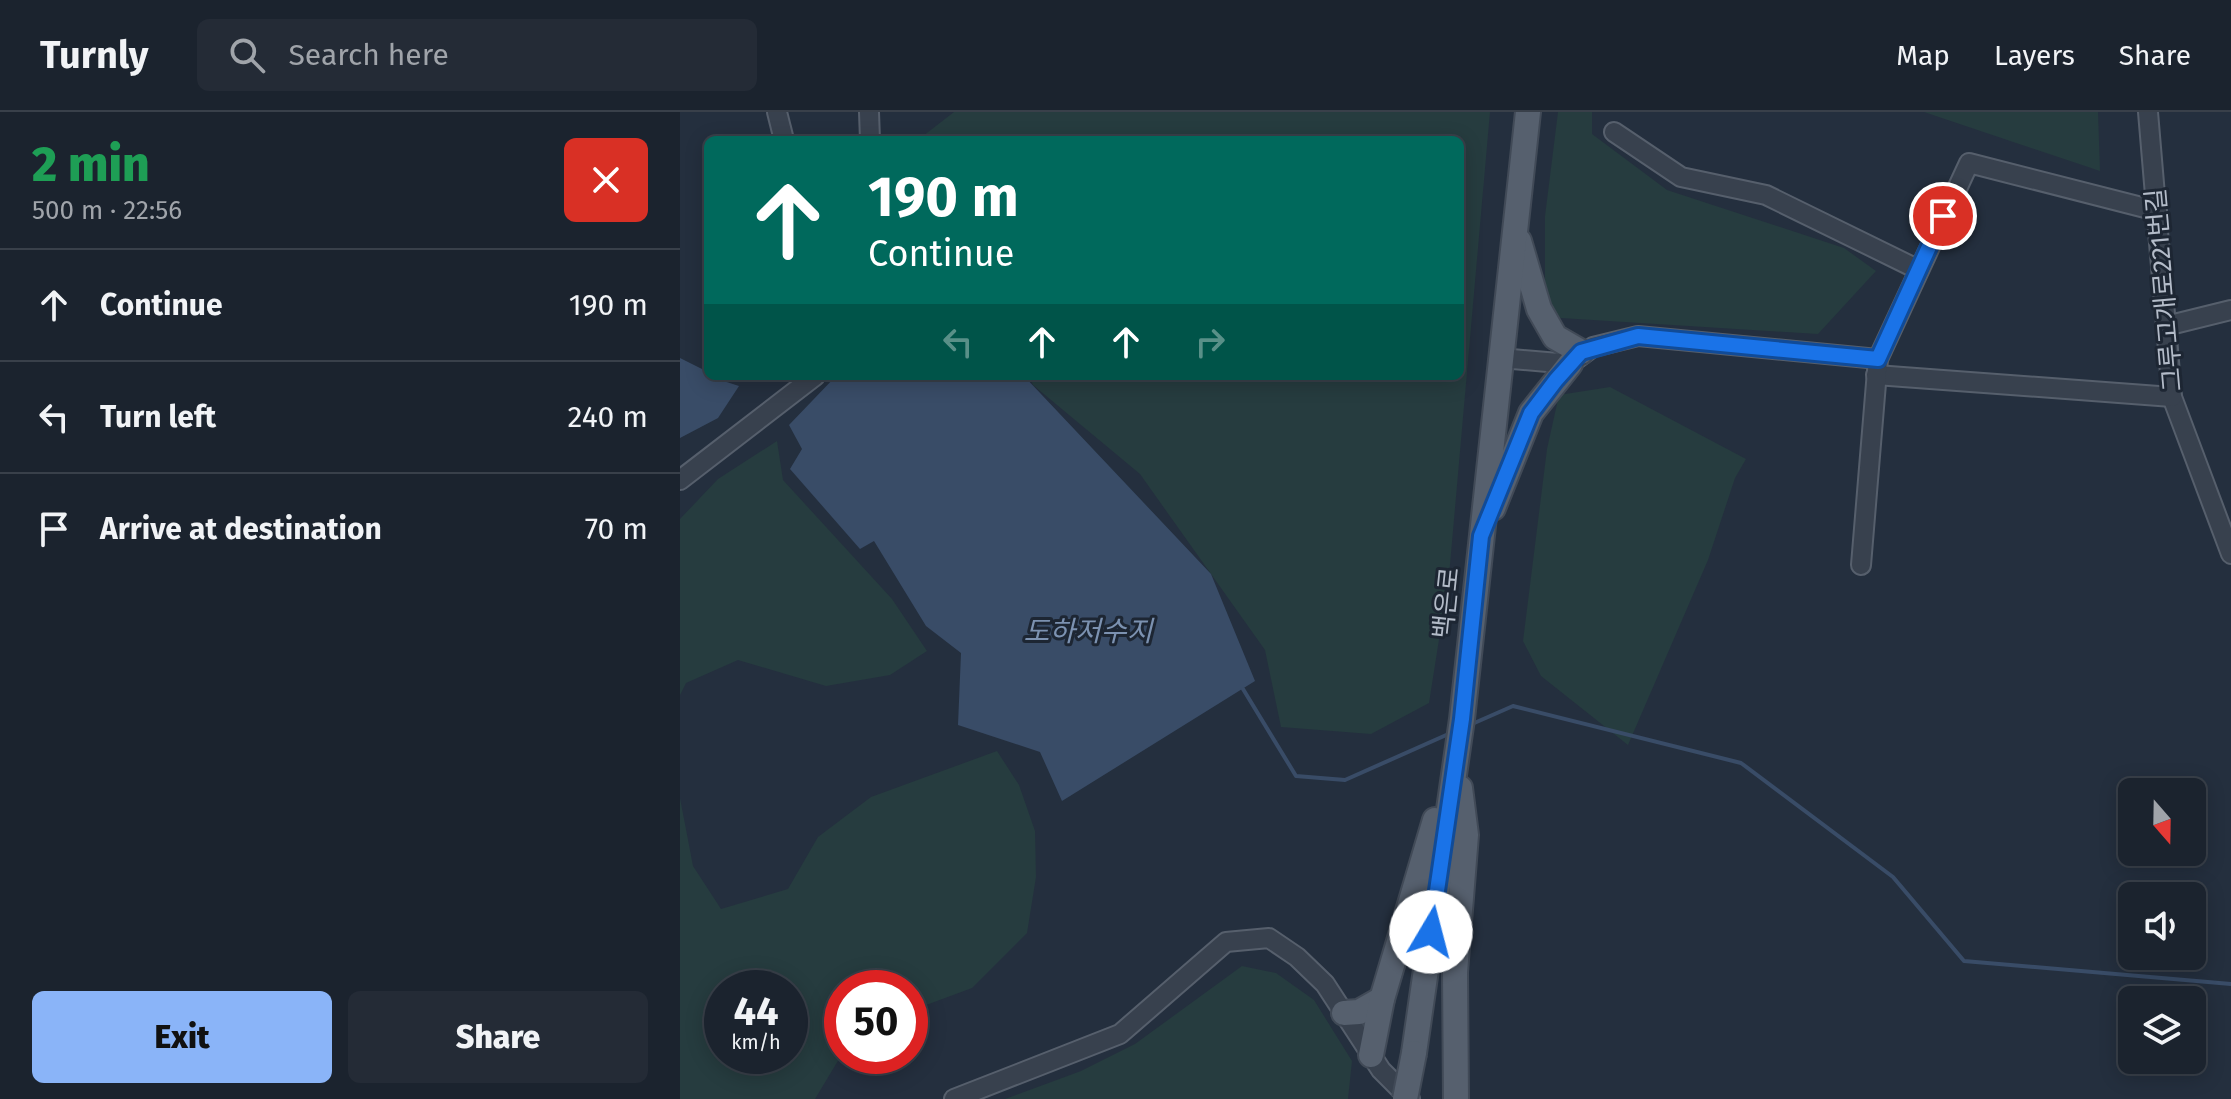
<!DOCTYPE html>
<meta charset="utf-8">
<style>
:root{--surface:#1b232e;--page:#242b36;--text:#f1f3f6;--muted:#a0a4aa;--line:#39404a;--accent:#8ab4f8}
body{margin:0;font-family:"Fira Sans","Noto Sans KR",sans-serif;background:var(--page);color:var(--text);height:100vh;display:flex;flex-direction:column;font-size:30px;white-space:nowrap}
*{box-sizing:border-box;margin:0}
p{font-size:26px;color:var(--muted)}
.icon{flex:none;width:44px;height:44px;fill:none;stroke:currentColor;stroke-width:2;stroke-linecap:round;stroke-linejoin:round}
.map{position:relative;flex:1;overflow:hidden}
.details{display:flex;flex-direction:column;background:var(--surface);width:680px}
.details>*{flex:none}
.top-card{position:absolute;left:24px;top:24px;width:760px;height:244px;border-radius:12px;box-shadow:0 4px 20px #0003,0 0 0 2px var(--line);background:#00695c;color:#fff;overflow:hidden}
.needle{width:52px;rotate:160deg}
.fabs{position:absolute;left:1438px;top:666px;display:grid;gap:16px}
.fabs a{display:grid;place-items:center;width:88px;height:88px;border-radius:12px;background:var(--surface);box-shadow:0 4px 20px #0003,0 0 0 2px var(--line);font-size:40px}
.speed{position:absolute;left:24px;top:858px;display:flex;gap:16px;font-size:40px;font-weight:700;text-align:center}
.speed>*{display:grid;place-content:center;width:104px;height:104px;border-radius:50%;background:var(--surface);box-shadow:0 4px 20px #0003,0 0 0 2px var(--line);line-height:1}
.speed small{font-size:20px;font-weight:400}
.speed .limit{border:12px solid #d22;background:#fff;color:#111}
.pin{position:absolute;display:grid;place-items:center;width:68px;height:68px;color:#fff;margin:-34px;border:4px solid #fff;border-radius:50%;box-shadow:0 2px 8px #0007}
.me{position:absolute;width:88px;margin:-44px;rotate:8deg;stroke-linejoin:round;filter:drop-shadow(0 0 6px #0008)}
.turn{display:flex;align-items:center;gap:28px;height:168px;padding:0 32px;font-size:36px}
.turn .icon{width:104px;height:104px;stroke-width:2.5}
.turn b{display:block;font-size:56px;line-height:68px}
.lanes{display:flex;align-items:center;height:76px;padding:0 32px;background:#0003;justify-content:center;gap:40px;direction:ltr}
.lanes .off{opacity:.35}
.round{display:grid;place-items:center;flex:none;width:84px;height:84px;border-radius:12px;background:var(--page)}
.headline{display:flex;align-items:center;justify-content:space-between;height:136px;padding:0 32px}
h1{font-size:48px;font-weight:800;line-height:60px;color:#1e9e55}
.cta{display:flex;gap:16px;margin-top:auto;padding:16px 32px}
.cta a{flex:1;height:92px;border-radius:12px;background:var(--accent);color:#111;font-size:32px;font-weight:800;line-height:92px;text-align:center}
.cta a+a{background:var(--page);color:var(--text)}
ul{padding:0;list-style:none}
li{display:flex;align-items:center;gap:24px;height:112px;padding:0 32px;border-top:2px solid var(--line)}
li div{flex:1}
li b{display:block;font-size:30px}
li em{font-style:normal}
header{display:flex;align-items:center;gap:48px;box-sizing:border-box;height:112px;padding:0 40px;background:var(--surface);border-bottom:2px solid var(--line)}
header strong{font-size:38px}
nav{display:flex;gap:44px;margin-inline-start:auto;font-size:28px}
.search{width:560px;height:72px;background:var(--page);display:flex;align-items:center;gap:20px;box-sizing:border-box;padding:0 28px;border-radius:12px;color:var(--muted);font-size:30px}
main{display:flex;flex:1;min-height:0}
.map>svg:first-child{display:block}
.green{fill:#263c3f;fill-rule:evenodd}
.water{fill:#394c67}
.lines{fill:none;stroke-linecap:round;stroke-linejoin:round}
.stream{stroke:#394c67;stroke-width:4}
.minor-casing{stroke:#565f6c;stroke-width:22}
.major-casing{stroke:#414a57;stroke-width:28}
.minor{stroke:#38414e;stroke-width:18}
.major{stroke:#56606e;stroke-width:24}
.major-bridge-casing{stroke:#414a57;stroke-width:28;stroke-linecap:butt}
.major-bridge{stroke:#56606e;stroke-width:24}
.route-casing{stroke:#114b97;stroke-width:20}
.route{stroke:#1a73e8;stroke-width:14}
.labels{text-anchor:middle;stroke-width:6;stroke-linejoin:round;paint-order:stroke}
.street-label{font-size:26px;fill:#b4bcc9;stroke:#1d2633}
.water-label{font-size:28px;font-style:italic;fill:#7c92b1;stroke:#1d2633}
</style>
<header>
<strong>Turnly</strong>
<div class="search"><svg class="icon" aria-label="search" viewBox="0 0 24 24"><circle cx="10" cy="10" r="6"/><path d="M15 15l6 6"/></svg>Search here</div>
<nav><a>Map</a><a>Layers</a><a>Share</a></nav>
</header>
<main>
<section class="details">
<div class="headline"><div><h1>2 min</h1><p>500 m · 22:56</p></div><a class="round" style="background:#d93025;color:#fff"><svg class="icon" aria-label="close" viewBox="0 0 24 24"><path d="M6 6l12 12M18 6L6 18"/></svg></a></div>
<ul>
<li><svg class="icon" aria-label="ahead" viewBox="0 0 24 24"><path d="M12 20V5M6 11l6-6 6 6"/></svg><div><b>Continue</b></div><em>190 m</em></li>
<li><svg class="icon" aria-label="left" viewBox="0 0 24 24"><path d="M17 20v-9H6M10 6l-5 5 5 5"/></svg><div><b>Turn left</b></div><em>240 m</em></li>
<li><svg class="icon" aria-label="arrive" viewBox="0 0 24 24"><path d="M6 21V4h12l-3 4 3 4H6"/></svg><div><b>Arrive at destination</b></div><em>70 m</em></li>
</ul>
<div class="cta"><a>Exit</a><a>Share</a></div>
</section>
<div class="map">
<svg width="1551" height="987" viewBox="0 0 1551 987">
<rect width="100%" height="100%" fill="#242f3e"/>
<g class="green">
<polygon points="274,0 810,0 769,464 749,591 691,622 601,615 585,538 460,362 353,273 349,264 780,264 780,28 244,28 243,24"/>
<polygon points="878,0 912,0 912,22 987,78 1164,136 1196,159 1138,222 865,205 865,104"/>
<polygon points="1244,0 1418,0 1420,59"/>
<polygon points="930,275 1066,347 1055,366 1028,448 948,633 861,564 843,529 867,337 879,283"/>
<polygon points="97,329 103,368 212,487 247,539 210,563 146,574 58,548 6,571 0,583 0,407 38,367"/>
<path d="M317,639L339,673L355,719L356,765L347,821L292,876L230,899V876H162V942L135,987H0V686L13,754L41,797L108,777L138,725L191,685ZM110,876V944H42V876Z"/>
<polygon points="562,854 596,861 634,888 672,949 668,987 325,987 401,959 455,932"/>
</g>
<g class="water">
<polygon points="0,246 28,260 28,264 59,274 38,306 0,326"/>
<polygon points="156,264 344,264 531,462 575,569 382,689 360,640 278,613 281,541 246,514 194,429 180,437 110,357 122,337 109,313"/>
</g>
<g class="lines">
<g class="stream">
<polyline points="563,577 616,664 665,668 773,620"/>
<polyline points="792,612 833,594 1061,651 1213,765 1284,849 1551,872"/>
</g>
<defs>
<g id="minor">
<polyline points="97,0 104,28"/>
<polyline points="189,0 190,28"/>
<polyline points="1468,0 1492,285 1551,442"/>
<polyline points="934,20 1001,65 1086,83 1237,157"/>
<polyline points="1486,214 1551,198"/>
<polyline points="821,246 890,252 913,235 958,224 1198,247"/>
<polyline points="1196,263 1492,285"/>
<polyline points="0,368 135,264"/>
<polyline points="1181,453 1198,247 1289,51 1477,99"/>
<polyline points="274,987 440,922 546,830 589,826 617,845 645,872 701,958 730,987"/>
</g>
<g id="major">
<polyline points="839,129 859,197 875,225 901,240"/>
<polyline points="813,396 851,301 890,252"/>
<polyline points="664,901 679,900 702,887"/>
<polyline points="734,941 782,607 848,0"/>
<polyline points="691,943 702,887 755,708"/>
<polyline points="776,987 775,860 786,723 780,676"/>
</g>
</defs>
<use href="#minor" class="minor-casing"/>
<use href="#major" class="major-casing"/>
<use href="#minor" class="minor"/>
<use href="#major" class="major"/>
<defs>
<polyline id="major-bridge" points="725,987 734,941"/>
</defs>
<use href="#major-bridge" class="major-bridge-casing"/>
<use href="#major-bridge" class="major-bridge"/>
</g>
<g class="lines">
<defs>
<polyline id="route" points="751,820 782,607 801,424 851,301 876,268 901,240 958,224 1198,247 1263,104"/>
</defs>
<use href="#route" class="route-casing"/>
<use href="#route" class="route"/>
</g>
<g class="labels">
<g class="street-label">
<text transform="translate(1484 178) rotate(-95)" y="9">그루고개로221번길</text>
<text transform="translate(766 491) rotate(-84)" y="9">백은로</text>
</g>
<g class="water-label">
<text x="408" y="529">도하저수지</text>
</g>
</g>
</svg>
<div class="fabs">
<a><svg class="needle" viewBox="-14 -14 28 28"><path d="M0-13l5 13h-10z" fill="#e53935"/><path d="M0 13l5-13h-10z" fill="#a0a4aa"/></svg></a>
<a><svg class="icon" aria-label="sound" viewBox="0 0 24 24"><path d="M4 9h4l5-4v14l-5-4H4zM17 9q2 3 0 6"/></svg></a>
<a><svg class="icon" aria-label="layers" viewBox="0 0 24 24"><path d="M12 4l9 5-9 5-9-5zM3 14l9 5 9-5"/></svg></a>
</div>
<div class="speed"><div>44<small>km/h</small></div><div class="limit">50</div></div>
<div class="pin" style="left:1263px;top:104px;background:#d93025"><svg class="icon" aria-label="arrive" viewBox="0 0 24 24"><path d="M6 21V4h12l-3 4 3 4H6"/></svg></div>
<svg class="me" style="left:751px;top:820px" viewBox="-20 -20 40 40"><circle r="19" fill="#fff"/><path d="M0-13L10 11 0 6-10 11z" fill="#1a73e8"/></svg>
<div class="top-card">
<div class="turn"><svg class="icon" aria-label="ahead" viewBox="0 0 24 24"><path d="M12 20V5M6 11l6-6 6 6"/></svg><div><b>190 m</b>Continue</div></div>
<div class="lanes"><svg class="icon off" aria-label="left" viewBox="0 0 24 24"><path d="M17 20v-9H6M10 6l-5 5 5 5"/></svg><svg class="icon" aria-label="ahead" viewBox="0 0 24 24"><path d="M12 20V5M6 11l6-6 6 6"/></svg><svg class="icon" aria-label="ahead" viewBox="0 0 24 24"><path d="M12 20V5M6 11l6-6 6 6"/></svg><svg class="icon off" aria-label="right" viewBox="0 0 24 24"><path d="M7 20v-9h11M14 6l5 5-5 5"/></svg></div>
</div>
</div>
</main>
